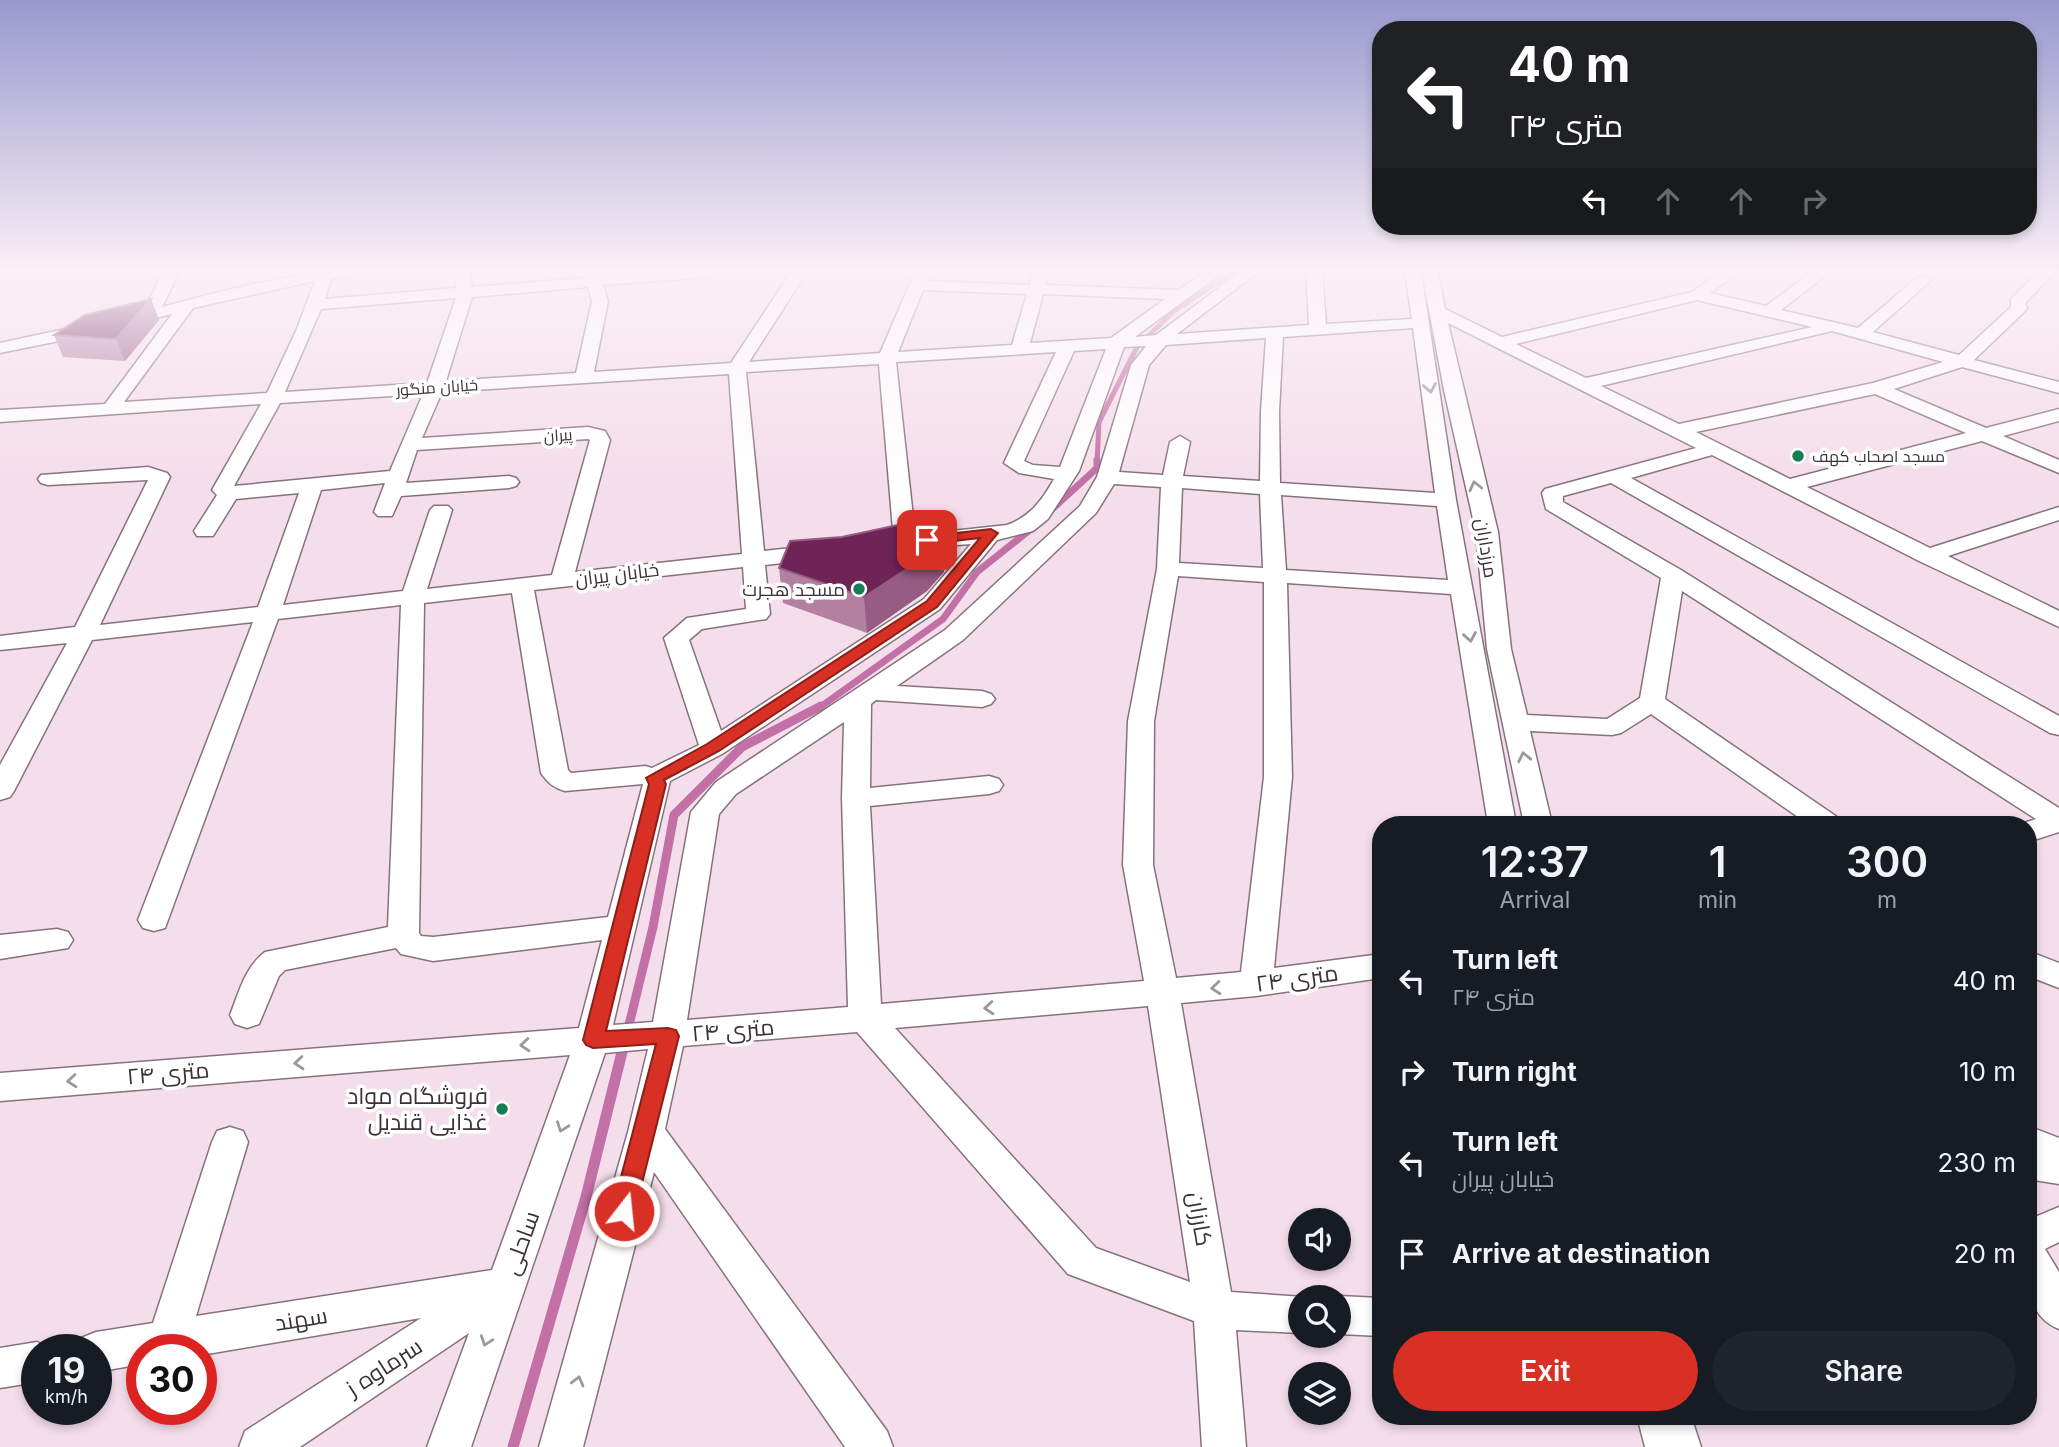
<!DOCTYPE html>
<meta charset="utf-8">
<style>
:root{--surface:#171b24;--page:#20242c;--text:#f1f3f6;--muted:#9ea1a6;--accent:#d93025}
body{margin:0;font-family:Inter,Cairo,sans-serif;background:var(--page);color:var(--text);height:100vh;display:flex;flex-direction:column;font-size:26px;white-space:nowrap}
*{box-sizing:border-box;margin:0}
p{font-size:23px;color:var(--muted)}
.icon{flex:none;width:38px;height:38px;fill:none;stroke:currentColor;stroke-width:2;stroke-linecap:round;stroke-linejoin:round}
.map{position:relative;flex:1;overflow:hidden}
.sheet{position:absolute;left:1372px;top:816px;width:665px;height:609px;display:flex;flex-direction:column;background:var(--surface);border-radius:28px;box-shadow:0 4px 10px #0003}
.sheet>*{flex:none}
.hud{position:absolute;left:1372px;top:21px;width:665px;height:214px;border-radius:28px;box-shadow:0 4px 10px #0003;background:#202124;color:#fff;overflow:hidden}
.controls{position:absolute;left:1288px;top:1208px;display:grid;gap:14px}
.controls a{display:grid;place-items:center;width:63px;height:63px;border-radius:50%;background:var(--surface);box-shadow:0 4px 10px #0003;font-size:35px}
.speed{position:absolute;left:21px;top:1334px;display:flex;gap:14px;font-size:35px;font-weight:700;text-align:center}
.speed>*{display:grid;place-content:center;width:91px;height:91px;border-radius:50%;background:var(--surface);box-shadow:0 4px 10px #0003;line-height:1}
.speed small{font-size:18px;font-weight:400}
.speed .limit{border:10px solid #d22;background:#fff;color:#111}
.pin{position:absolute;display:grid;place-items:center;width:60px;height:60px;color:#fff;margin:-30px;border-radius:14px;box-shadow:0 4px 10px #0006}
.me{position:absolute;width:77px;margin:-38px;rotate:16deg;stroke-linejoin:round;filter:drop-shadow(0 0 5px #0008)}
.turn{display:flex;align-items:center;gap:24px;height:147px;padding:0 21px;font-size:32px}
.turn .icon{width:91px;height:91px;stroke-width:2.5}
.turn b{display:block;font-size:49px;line-height:60px}
.lanes{display:flex;align-items:center;height:66px;padding:0 21px;background:#0003;justify-content:center;gap:35px;direction:ltr}
.lanes .off{opacity:.35}
.eta{display:flex;justify-content:space-evenly;align-items:center;height:119px;text-align:center}
.eta b{font-size:42px;font-weight:600;line-height:49px}
.action{display:flex;gap:14px;margin-top:auto;padding:14px 21px}
.action a{flex:1;height:80px;border-radius:42px;background:var(--accent);color:#fff;font-size:28px;font-weight:600;line-height:80px;text-align:center}
.action a+a{background:var(--page);color:var(--text)}
ul{padding:0;list-style:none}
li{display:flex;align-items:center;gap:21px;height:91px;padding:0 21px}
li div{flex:1}
li b{display:block;font-size:26px}
li em{font-style:normal}
.map>svg:first-child{display:block}
.lines{fill:none;stroke-linecap:round;stroke-linejoin:round}
.stream-far3{stroke:#c370a6;stroke-width:5}
.stream-far2{stroke:#c370a6;stroke-width:7}
.stream-far1{stroke:#c370a6;stroke-width:9}
.stream{stroke:#c370a6;stroke-width:11}
.minor-casing{stroke:#86727d;stroke-width:3}
.major-casing{stroke:#86727d;stroke-width:3}
.minor{fill:#fff;fill-rule:evenodd}
.major{fill:#fff;fill-rule:evenodd}
.wall{fill:#b281a2}
.shaded-wall{fill:#975c84}
.building{fill:#6f2458;stroke:#975c84;stroke-width:2}
.oneway{stroke:#9d989c}
.route{fill:#d93025;stroke:#8d1f18;stroke-width:2}
.poi-dot{fill:#177d56;stroke:#fff;stroke-width:2.5}
.labels{text-anchor:middle;stroke-width:7;stroke-linejoin:round;paint-order:stroke}
.far-street-label{font-size:16px;fill:#3b3238;stroke:#fff}
.far-poi-label{font-size:16px;fill:#3b3238;stroke:#fff;text-anchor:start}
.street-label{font-size:19px;fill:#3b3238;stroke:#fff}
.poi-label{font-size:19px;fill:#3b3238;stroke:#fff;text-anchor:end}
.near-street-label{font-size:23px;fill:#3b3238;stroke:#fff}
.near-poi-label{font-size:23px;fill:#3b3238;stroke:#fff;text-anchor:end}
</style>
<div class="map">
<svg width="2059" height="1447" viewBox="0 0 2059 1447">
<rect width="100%" height="100%" fill="#f5deeb"/>
<g class="lines">
<polyline class="stream-far3" points="1097,462 1099,422 1137,347 1174,311 1234,272"/>
<g class="stream-far2">
<polyline points="1050,511 1097,468 1097,460"/>
<polyline points="819,708 943,619 977,572 1036,525"/>
</g>
<polyline class="stream-far1" points="628,1029 653,927 674,815 742,747 821,706"/>
<polyline class="stream" points="513,1447 586,1197 628,1028"/>
<defs>
<g id="minor">
<path d="M163,272H179L162,307C225,290 289,272 356,272L353,275L331,279L325,299L456,288L454,272H470L472,287L586,278L584,272H600L601,276L654,272H717L709,277L603,285L608,301L594,372L731,363L791,272H807L749,362L880,353L915,272H931L927,281L1030,285L1033,272H1049L1045,285L1178,290L1205,272H1223L1135,337L1156,335L1240,272H1258L1177,334L1309,325L1306,272H1322L1326,324L1412,319L1405,272H1421L1456,500L1516,824H1488L1451,594L1287,583L1292,777L1274,968L1381,954V978L1256,996L1181,1003L1231,1292L1304,1297H1300V1333L1236,1330L1246,1447H1202L1194,1321L1068,1274L857,1032L683,1046L665,1129L887,1431L893,1447H845L654,1172L583,1447H539L628,1132L648,1049L605,1053L471,1447H427L469,1333L300,1447H239L245,1431L421,1318L201,1355V1349H142V1364L96,1372V1349H76L81,1338L96,1332L153,1323L212,1142L217,1131L230,1127L243,1131L248,1142L196,1316L492,1270L570,1055L0,1101V1073L579,1028L602,940L433,961L401,954L396,948L285,970L279,976L259,1024L247,1028L235,1024L230,1015C239,992 245,967 265,952L388,927L401,605L278,619L165,928L154,931L143,928L138,920L253,622L92,640L14,791L10,797L0,800V765L67,643L0,650V636L75,627L148,480L48,485L41,483L38,479L41,475L148,467L167,473L170,477L100,625L258,607L299,493L236,499L213,536H197L194,531L217,495L212,490L261,404L0,422V410L105,404L172,314L88,335L0,353V343L143,312ZM315,281L296,331L267,393L124,402L193,308ZM588,287L592,301L576,373L446,381L472,297ZM923,290L1027,294L1012,345L898,352ZM1043,294L1165,299L1111,338L1030,343ZM456,298L427,383L285,392L321,309ZM1413,328L1435,493L1280,483L1279,411L1283,337ZM1266,338L1261,411L1260,481L1183,476L1190,442L1180,436L1170,442L1163,475L1119,472L1149,365L1166,345ZM1146,346L1131,365L1097,477L1080,506L945,630L716,782L691,812L653,1022L613,1025L670,781L722,754L940,609L997,540L1033,531L1048,519L1079,471L1124,347ZM1106,349L1060,467L1033,465L1024,461L1074,351ZM1056,352L1004,463L1019,473L1054,479C1043,499 1030,517 1007,525L915,535L896,362ZM879,364L894,542L897,547L905,549L971,544L924,599L721,731L689,640L702,629L766,619L770,614L765,565L818,559L826,557L829,552L826,547L818,545L764,551L746,372ZM729,374L742,554L575,572L610,440L605,431L588,427L422,438L442,392ZM423,394L390,471L234,486L280,403ZM588,439L590,440L552,575L427,589L452,510L448,506H434L430,510L403,591L283,605L321,490L385,483L374,512L378,516H392L401,496L509,488L516,486L519,482L516,478L509,476L406,483L417,450ZM1114,484L1161,487L1157,569L1128,721L1123,865L1144,981L881,1004L870,806L989,794L999,791L1003,785L999,779L989,776L870,788L871,704L876,700L982,707L991,704L995,699L991,694L982,691L897,686L963,640L1096,513ZM1182,488L1260,494L1263,568L1179,563ZM1281,495L1437,506L1448,580L1286,570ZM743,567L746,609L687,618L664,638L699,745L652,768L645,766L571,773L568,770L534,590ZM1178,576L1264,582V777L1241,972L1176,978L1153,865L1154,721ZM512,593L541,773C548,783 554,788 565,791L643,784L608,917L433,937L421,936L419,933L424,603ZM844,722L842,798L848,1007L687,1020L719,814L736,794ZM1148,1006L1190,1282L1096,1248L895,1028Z"/>
<path d="M1422,272H1438L1445,309L1502,337L1692,292L1722,272H1740L1710,293L1766,306L1812,272H1830L1781,310L1858,328L1918,277H1928L1931,280L1928,283L1873,332L1959,355L2011,307V299L2038,272H2055L2025,303L2027,308L2025,311L1974,360L2059,382V393L1962,367L1894,389L1986,428L2059,409V421L2003,436L2059,460V473L1982,441L1807,487L1930,548L2059,507V520L1948,556L2059,611V627L1919,561L1712,455L1631,478L2059,716V735L2050,733L1611,483L1563,496V502L1681,570L2059,808V832L2028,842V824H2021L2036,819L1682,591L1665,699L1837,817L1841,824H1808L1651,714L1621,733L1612,735L1530,731L1552,824H1524L1487,649L1476,532L1444,390ZM1697,300L1812,327L1586,378L1516,344ZM1448,323L1696,448L1545,489L1542,493L1546,509L1661,578L1640,698L1607,719L1527,715L1511,649L1498,532ZM1832,331L1943,362L1873,383L1679,424L1601,386ZM1875,394L1966,433L1790,479L1696,432Z"/>
<polygon points="57,929 68,932 73,940 68,948 0,959 0,935"/>
<polygon points="2028,951 2059,963 2059,988 2028,976"/>
<polygon points="2028,1126 2059,1138 2059,1184 2028,1179"/>
<path d="M2059,1207V1242L2045,1249L2059,1272V1329C2017,1313 2028,1256 2028,1220Z"/>
<polygon points="1339,1296 1381,1298 1381,1336 1339,1334"/>
<polygon points="37,1342 52,1349 37,1349 37,1382 0,1388 0,1348"/>
</g>
<polygon id="major" points="1637,1416 1691,1416 1701,1447 1645,1447"/>
</defs>
<use href="#minor" class="minor-casing"/>
<use href="#major" class="major-casing"/>
<use href="#minor" class="minor"/>
<use href="#major" class="major"/>
</g>
<g class="wall">
<polygon points="151,299 159,320 125,361 63,357 54,335"/>
<polygon points="779,568 944,572 927,591 867,633 783,603"/>
</g>
<g class="shaded-wall">
<polygon points="151,299 159,320 125,361 116,339"/>
<polygon points="942,537 944,572 927,591 867,633 864,597"/>
</g>
<g class="building">
<polygon points="151,299 116,339 54,335 85,315"/>
<polygon points="907,523 942,537 925,557 864,597 779,568 790,541 842,537"/>
</g>
<defs><path id="oneway-chevron" d="M-2-3.5L2.5 0L-2 3.5" fill="none" stroke-width="1.6" stroke-linecap="round" stroke-linejoin="round" transform="scale(1.75)"/></defs>
<g class="oneway">
<use href="#oneway-chevron" transform="translate(1430 388) rotate(80)"/>
<use href="#oneway-chevron" transform="translate(1475 486) rotate(-103)"/>
<use href="#oneway-chevron" transform="translate(1470 637) rotate(80)"/>
<use href="#oneway-chevron" transform="translate(1524 757) rotate(-102)"/>
<use href="#oneway-chevron" transform="translate(1216 988) rotate(175)"/>
<use href="#oneway-chevron" transform="translate(989 1008) rotate(175)"/>
<use href="#oneway-chevron" transform="translate(525 1045) rotate(175)"/>
<use href="#oneway-chevron" transform="translate(299 1063) rotate(175)"/>
<use href="#oneway-chevron" transform="translate(72 1081) rotate(175)"/>
<use href="#oneway-chevron" transform="translate(562 1127) rotate(110)"/>
<use href="#oneway-chevron" transform="translate(486 1341) rotate(109)"/>
<use href="#oneway-chevron" transform="translate(578 1381) rotate(-75)"/>
</g>
<linearGradient id="sky" x2="0" y2="1"><stop stop-color="#9999ce"/><stop offset="0.57" stop-color="#faf0f6"/><stop offset="1" stop-color="#faf0f6" stop-opacity="0"/></linearGradient>
<rect width="2059" height="475" fill="url(#sky)"/>
<polygon class="route" points="991,529 998,533 937,607 719,751 664,780 666,784 606,1031 668,1028 676,1030 679,1036 635,1211 632,1218 624,1221 616,1218 612,1211 656,1044 593,1048 586,1045 583,1040 649,784 646,778 707,744 927,601 980,538 927,544 922,543 922,537"/>
<g class="poi-dot">
<circle cx="1798" cy="456" r="7"/>
<circle cx="859" cy="589" r="7"/>
<circle cx="502" cy="1109" r="7"/>
</g>
<g class="labels">
<g class="far-street-label">
<text transform="translate(437 387) rotate(-4)" y="6">خیابان منگور</text>
<text transform="translate(558 435) rotate(-4)" y="6">پیران</text>
</g>
<g class="far-poi-label">
<text x="1812" y="462">مسجد اصحاب کهف</text>
</g>
<g class="street-label">
<text transform="translate(1487 548) rotate(81)" y="7">مرزداران</text>
<text transform="translate(617 574) rotate(-7)" y="7">خیابان پیران</text>
</g>
<g class="poi-label">
<text x="845" y="596">مسجد هجرت</text>
</g>
<g class="near-street-label">
<text transform="translate(1297 978) rotate(-8)" y="8">۲۴ متری</text>
<text transform="translate(733 1030) rotate(-5)" y="8">۲۴ متری</text>
<text transform="translate(168 1073) rotate(-5)" y="8">۲۴ متری</text>
<text transform="translate(1200 1219) rotate(81)" y="8">کارزان</text>
<text transform="translate(521 1243) rotate(-70)" y="8">ساحلی</text>
<text transform="translate(301 1319) rotate(-9)" y="8">سهند</text>
<text transform="translate(384 1367) rotate(-33)" y="8">سرماوه ز</text>
</g>
<g class="near-poi-label">
<text x="488" y="1104">فروشگاه مواد<tspan x="488" dy="26">غذایی قندیل</tspan></text>
</g>
</g>
</svg>
<div class="controls">
<a><svg class="icon" aria-label="sound" viewBox="0 0 24 24"><path d="M4 9h4l5-4v14l-5-4H4zM17 9q2 3 0 6"/></svg></a>
<a><svg class="icon" aria-label="search" viewBox="0 0 24 24"><circle cx="10" cy="10" r="6"/><path d="M15 15l6 6"/></svg></a>
<a><svg class="icon" aria-label="layers" viewBox="0 0 24 24"><path d="M12 4l9 5-9 5-9-5zM3 14l9 5 9-5"/></svg></a>
</div>
<div class="speed"><div>19<small>km/h</small></div><div class="limit">30</div></div>
<div class="pin" style="left:927px;top:540px;background:#d93025"><svg class="icon" aria-label="arrive" viewBox="0 0 24 24"><path d="M6 21V4h12l-3 4 3 4H6"/></svg></div>
<svg class="me" style="left:624px;top:1211px" viewBox="-20 -20 40 40"><circle r="17" fill="#d93025" stroke="#fff" stroke-width="3"/><path d="M0-11L8 9 0 5-8 9z" fill="#fff"/></svg>
<div class="hud">
<div class="turn"><svg class="icon" aria-label="left" viewBox="0 0 24 24"><path d="M17 20v-9H6M10 6l-5 5 5 5"/></svg><div><b>40 m</b>۲۴ متری</div></div>
<div class="lanes"><svg class="icon" aria-label="left" viewBox="0 0 24 24"><path d="M17 20v-9H6M10 6l-5 5 5 5"/></svg><svg class="icon off" aria-label="ahead" viewBox="0 0 24 24"><path d="M12 20V5M6 11l6-6 6 6"/></svg><svg class="icon off" aria-label="ahead" viewBox="0 0 24 24"><path d="M12 20V5M6 11l6-6 6 6"/></svg><svg class="icon off" aria-label="right" viewBox="0 0 24 24"><path d="M7 20v-9h11M14 6l5 5-5 5"/></svg></div>
</div>
<section class="sheet">
<div class="eta">
<div><b>12:37</b><p>Arrival</p></div>
<div><b>1</b><p>min</p></div>
<div><b>300</b><p>m</p></div>
</div>
<ul>
<li><svg class="icon" aria-label="left" viewBox="0 0 24 24"><path d="M17 20v-9H6M10 6l-5 5 5 5"/></svg><div><b>Turn left</b><p>۲۴ متری</p></div><em>40 m</em></li>
<li><svg class="icon" aria-label="right" viewBox="0 0 24 24"><path d="M7 20v-9h11M14 6l5 5-5 5"/></svg><div><b>Turn right</b></div><em>10 m</em></li>
<li><svg class="icon" aria-label="left" viewBox="0 0 24 24"><path d="M17 20v-9H6M10 6l-5 5 5 5"/></svg><div><b>Turn left</b><p>خیابان پیران</p></div><em>230 m</em></li>
<li><svg class="icon" aria-label="arrive" viewBox="0 0 24 24"><path d="M6 21V4h12l-3 4 3 4H6"/></svg><div><b>Arrive at destination</b></div><em>20 m</em></li>
</ul>
<div class="action"><a>Exit</a><a>Share</a></div>
</section>
</div>
